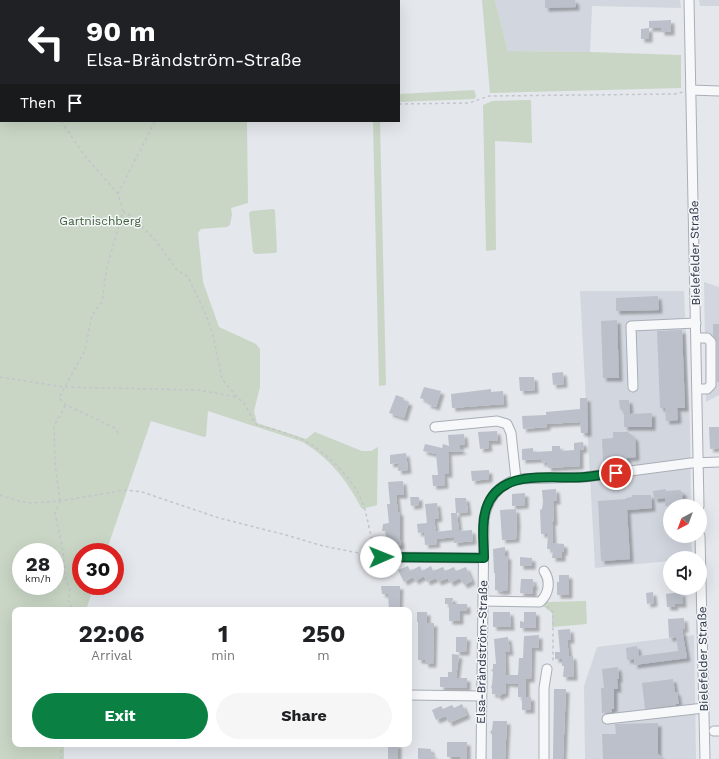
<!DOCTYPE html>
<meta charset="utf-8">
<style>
:root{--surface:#fff;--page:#f6f6f6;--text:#202124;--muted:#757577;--accent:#0b8043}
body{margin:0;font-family:"Work Sans",sans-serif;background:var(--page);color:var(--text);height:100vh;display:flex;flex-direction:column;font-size:15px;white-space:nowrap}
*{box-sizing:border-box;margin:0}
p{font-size:13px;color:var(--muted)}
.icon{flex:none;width:22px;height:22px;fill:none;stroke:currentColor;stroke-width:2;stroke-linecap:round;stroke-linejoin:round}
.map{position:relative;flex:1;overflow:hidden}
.sheet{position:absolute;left:12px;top:607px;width:400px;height:140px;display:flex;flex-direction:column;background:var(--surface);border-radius:8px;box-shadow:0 4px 16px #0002}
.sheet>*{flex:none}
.top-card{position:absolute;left:0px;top:0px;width:400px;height:122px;box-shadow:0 4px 16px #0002;background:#202124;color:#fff;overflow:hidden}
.needle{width:26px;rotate:221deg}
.tools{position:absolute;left:663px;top:499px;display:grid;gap:8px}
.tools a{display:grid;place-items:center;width:44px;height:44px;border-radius:50%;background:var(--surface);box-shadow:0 4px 16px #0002;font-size:20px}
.speed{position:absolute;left:12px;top:543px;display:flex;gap:8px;font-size:20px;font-weight:700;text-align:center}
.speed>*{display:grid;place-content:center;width:52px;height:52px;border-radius:50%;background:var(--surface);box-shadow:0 4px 16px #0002;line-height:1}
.speed small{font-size:10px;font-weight:400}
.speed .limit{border:6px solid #d22;background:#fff;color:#111}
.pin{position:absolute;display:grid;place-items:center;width:34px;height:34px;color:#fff;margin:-17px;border:2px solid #fff;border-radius:50%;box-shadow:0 1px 4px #0007}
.me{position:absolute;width:44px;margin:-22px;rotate:89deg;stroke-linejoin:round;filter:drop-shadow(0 0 3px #0008)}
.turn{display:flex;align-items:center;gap:14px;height:84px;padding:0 20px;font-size:18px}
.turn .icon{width:52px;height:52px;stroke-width:2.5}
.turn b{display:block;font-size:28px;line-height:34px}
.then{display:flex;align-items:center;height:38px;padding:0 20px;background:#0003;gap:8px;font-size:15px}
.eta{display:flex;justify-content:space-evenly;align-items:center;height:68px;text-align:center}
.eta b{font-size:24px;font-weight:700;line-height:28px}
.action{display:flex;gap:8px;margin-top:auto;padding:8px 20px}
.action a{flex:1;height:46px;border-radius:24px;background:var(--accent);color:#fff;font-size:16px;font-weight:700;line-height:46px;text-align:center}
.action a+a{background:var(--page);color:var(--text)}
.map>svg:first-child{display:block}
.built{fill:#d2d6de}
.green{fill:#c9d6c5;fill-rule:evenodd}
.building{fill:#bbc0ca;filter:url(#shadow)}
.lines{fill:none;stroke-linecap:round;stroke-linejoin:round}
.minor-casing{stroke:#a9aeb7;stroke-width:11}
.path{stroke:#c2c5cb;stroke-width:1.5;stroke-dasharray:3 3;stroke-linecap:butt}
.minor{stroke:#f7f8fa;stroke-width:9}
.route-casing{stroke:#07532c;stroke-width:10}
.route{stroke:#0b8043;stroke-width:7}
.labels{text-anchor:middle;stroke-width:3;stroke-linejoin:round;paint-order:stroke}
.park-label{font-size:12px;fill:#3f6138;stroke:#f4f6f9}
.street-label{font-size:12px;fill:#2b3445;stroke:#f4f6f9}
</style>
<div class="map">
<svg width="719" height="759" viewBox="0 0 719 759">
<defs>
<filter id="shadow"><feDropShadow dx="3.5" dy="3.5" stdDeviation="1" flood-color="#0004"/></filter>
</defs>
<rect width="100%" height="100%" fill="#e4e7ec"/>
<g class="built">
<polygon points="495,0 680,0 681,8 592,6 590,52 508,51"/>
<polygon points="699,0 719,0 719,6 700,6"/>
<polygon points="704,282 719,287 719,395 706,402"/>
<polygon points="580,291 684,291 690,429 691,506 670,506 670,536 691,536 692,558 670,558 670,561 595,568"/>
<polygon points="694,635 696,759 585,759 584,686 597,647"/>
</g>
<g class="green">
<path d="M0,0H240L1,1V121H247L248,203L231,208L232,215L230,225L227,227L201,229L198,233L203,282L219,327L256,344L260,349V387L254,411L257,423L306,439L315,432L362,451H371L378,447L377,505L362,509C346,479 331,460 303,442L208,411L206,436L204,437L151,421L106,552H81V586H94L86,610H15V744H64V759H0ZM21,552H55V586H21Z"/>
<polygon points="482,0 495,0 508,51 590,52 681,55 681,88 490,93"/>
<polygon points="474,90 475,92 476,97 474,99 399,102 399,94"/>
<polygon points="531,100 532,143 495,141 496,250 486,251 483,105 492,101"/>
<polygon points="373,121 380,121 386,385 379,386"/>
<polygon points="273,209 275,210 277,252 275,253 255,254 253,252 249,213 251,211"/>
<polygon points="586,601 587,624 552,627 552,613 543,606 546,602"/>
</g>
<g class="building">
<polygon points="545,0 575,0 576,7 545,8"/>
<polygon points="671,20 671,32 661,32 661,28 649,28 649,39 641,39 641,29 649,28 649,21"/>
<polygon points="658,296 659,310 616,311 616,298"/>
<polygon points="617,320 619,378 603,378 601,321"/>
<polygon points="713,324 719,324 719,382 717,382 717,342 713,335"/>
<polygon points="682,330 685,408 677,408 678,420 666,421 665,408 660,408 657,331"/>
<polygon points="563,372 564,384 553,385 552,373"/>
<polygon points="519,377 534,377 535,390 520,391"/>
<polygon points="424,387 441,391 436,407 427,404 428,401 420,398"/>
<polygon points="491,389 491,392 503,391 504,404 452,408 451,394"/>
<polygon points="396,395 404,398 403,400 409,402 404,418 389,413"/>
<polygon points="580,398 587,398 588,433 581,433 580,422 547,424 547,427 523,429 522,416 546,415 546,412 580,409"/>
<polygon points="619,400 629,400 630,414 652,413 652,427 624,427 624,412 620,409"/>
<polygon points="709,427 719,427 719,448 710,449"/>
<polygon points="497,431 498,441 488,441 489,448 480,449 478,432"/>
<polygon points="613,432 628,432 635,438 636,457 627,458 627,460 603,461 602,439 613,438"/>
<polygon points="464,434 465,444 460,445 460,449 464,451 448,452 449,474 444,474 445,485 433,486 432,475 438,475 436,454 423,451 425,444 442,448 443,444 449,446 448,435"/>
<polygon points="583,442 584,449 580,450 580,466 548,468 547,462 541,463 541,459 522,460 522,449 533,448 533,452 552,451 552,446 560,446 560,451 576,450 574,450 574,443"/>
<polygon points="406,453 408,470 398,471 398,463 390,464 390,455"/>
<polygon points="489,470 489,479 472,481 471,471"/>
<polygon points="403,481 404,495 396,495 398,512 400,512 400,540 401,540 401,546 386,546 386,531 382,531 383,524 389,523 387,504 390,504 388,482"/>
<polygon points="556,489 557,501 553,501 554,522 552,522 553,543 564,544 564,552 562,552 562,558 552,558 553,549 547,549 548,534 541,534 540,510 542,509 543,502 542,490"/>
<polygon points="666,489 666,491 680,490 684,494 682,496 683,506 665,506 665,498 654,499 653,491"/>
<polygon points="525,493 525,505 512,506 512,494"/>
<polygon points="632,495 651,495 652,508 627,510 630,559 601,561 598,501 626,499 626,498 632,497"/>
<polygon points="410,497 419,497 419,505 411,506"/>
<polygon points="455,498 466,498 468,512 457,513 459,531 472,530 473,541 454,543 454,537 436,539 437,544 425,545 424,532 418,533 417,524 427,523 425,504 437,503 439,518 434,519 436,532 452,530 451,513 456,513"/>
<polygon points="516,509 517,522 516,539 502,540 500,510"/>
<polygon points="505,547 505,556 508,556 507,591 503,591 502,592 500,591 495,590 495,573 494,573 493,549"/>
<polygon points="520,557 532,558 532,566 520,566"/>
<polygon points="408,566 410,571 420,566 422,571 431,566 433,571 443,567 445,571 454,567 456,571 466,567 472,581 464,585 460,578 450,583 448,578 438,582 436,578 427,582 424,576 415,581 413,577 404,582 398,570"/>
<polygon points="559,575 569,575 569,595 557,595 557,582 559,582"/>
<polygon points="521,579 533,579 533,583 535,585 533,587 533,594 520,593"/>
<polygon points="381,586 400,586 399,610 389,610 388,594 382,594"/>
<polygon points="653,592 654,603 647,604 646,593"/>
<polygon points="682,592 683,604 674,604 675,607 667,607 666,594"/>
<polygon points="445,598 453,598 452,604 467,604 467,611 460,611 460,621 449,621 449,604 445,604"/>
<polygon points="417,612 427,612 427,623 434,623 433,664 425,664 425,660 418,660 418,622 417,622"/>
<polygon points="493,612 510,612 511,627 493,627"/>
<polygon points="524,612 536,612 536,628 520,628 520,621 524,622"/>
<polygon points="684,618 685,629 682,629 687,658 634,665 634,659 627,660 626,648 637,646 639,656 678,651 676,637 669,638 668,619"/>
<polygon points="570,629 571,640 567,640 569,656 573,656 574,677 563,677 564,666 562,666 562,659 555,659 555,652 560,652 558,630"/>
<polygon points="539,635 539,648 532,647 531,679 526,679 526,697 531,697 531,710 522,710 522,697 525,697 518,697 518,684 506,683 505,694 502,694 499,697 496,694 492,694 492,689 491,687 492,685 493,672 491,670 493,669 493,664 496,664 494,639 508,637 510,652 505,652 506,675 518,675 519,658 523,658 524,636"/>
<polygon points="456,637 467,637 466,652 456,652"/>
<polygon points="452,654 459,655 456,678 467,678 467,688 440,687 440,677 448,677 448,672 452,672"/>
<polygon points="618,667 619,679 617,679 618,689 614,689 614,709 611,709 612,712 602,713 601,688 604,688 602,669"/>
<polygon points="673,679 675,692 677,692 679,704 676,704 676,705 645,709 642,683"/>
<polygon points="554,689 566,689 563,759 553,759"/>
<polygon points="462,704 467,715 449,723 446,716 436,720 432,710 441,706 443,709 452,705 454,708"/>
<polygon points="493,721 507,721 505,759 492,759 492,735 490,732 492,730"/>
<polygon points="658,723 658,754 664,759 603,759 602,734 616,734 615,724"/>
<polygon points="447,742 467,742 467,759 460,759 460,757 447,757"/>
<rect x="388" y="744" width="10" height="15"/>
<polygon points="418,748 431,749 431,753 436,759 418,759"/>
</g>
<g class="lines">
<defs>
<g id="minor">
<polyline points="689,0 699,506"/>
<polyline points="691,90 719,91"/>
<polyline points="697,338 707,338 711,342 711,385 707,389 698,389"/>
<polyline points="633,387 631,326 696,323"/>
<polyline points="435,427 497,421 507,424 511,433 516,479"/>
<polyline points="700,536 705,759"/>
<polyline points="381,557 483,558"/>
<path d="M483,601L540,602C549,594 551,581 544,571"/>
<polyline points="409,695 481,696"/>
<polyline points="607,719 704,708"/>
<polyline points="714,731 719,731"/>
<path d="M481,759L484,519C488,498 496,488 516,479L585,477L691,463L719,462"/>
<polyline points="544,759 544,688 547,669"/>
</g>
</defs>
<use href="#minor" class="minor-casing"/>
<g class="path">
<polyline points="0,27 1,28"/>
<polyline points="0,98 1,98"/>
<polyline points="399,104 469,103 489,96 675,94 683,92"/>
<polyline points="61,121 84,155 118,194 123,211 107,267 102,302 92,315 85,350 59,398 66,405 113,427 117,430 118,436"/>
<polyline points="118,194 155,121"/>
<path d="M123,211L134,218L156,241L176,269L188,277L207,317L214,339L222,379L237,397L244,403L254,422L257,425C272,429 289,433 303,440C327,452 356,481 364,507C369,521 369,537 377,550"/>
<polyline points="0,377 64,387 198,390 237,397"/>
<polyline points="0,495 11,499 28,503 60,501 125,490 142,492 219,518 286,535 323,546 374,556"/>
<polyline points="60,501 55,513 63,551 65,576 70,590 68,600 73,610"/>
<polyline points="60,501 55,464 54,426 66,405"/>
<polyline points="547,606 553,612 553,662"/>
<polyline points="61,759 61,744"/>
</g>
<use href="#minor" class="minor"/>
</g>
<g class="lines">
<defs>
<path id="route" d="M381,557L484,558C484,543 481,525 486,509C499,467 551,480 585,477C595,476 606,474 616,473"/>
</defs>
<use href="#route" class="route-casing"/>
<use href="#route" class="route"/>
</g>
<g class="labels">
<g class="park-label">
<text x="100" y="225">Gartnischberg</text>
</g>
<g class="street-label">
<text transform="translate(695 253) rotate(-91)" y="4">Bielefelder Straße</text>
<text transform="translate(482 652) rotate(-89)" y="4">Elsa-Brändström-Straße</text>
<text transform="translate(703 659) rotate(-91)" y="4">Bielefelder Straße</text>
</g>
</g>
</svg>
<div class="tools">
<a><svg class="needle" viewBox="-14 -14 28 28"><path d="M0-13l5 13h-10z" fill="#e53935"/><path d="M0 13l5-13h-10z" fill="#757577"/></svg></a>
<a><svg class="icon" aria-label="sound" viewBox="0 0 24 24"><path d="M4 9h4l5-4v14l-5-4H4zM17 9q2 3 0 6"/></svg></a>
</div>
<div class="speed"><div>28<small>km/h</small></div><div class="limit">30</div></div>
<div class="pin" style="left:616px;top:473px;background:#d93025"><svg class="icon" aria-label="arrive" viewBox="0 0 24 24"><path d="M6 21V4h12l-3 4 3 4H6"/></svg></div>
<svg class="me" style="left:381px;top:557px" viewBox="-20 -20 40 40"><circle r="19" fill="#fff"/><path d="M0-13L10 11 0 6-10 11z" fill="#0b8043"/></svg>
<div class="top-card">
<div class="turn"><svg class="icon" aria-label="left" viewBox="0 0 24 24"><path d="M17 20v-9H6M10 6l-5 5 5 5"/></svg><div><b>90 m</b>Elsa-Brändström-Straße</div></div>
<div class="then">Then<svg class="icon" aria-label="arrive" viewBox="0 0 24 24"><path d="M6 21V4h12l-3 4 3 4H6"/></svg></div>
</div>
<section class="sheet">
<div class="eta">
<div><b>22:06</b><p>Arrival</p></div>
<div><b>1</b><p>min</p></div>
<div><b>250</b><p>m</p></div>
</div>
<div class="action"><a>Exit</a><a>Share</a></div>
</section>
</div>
